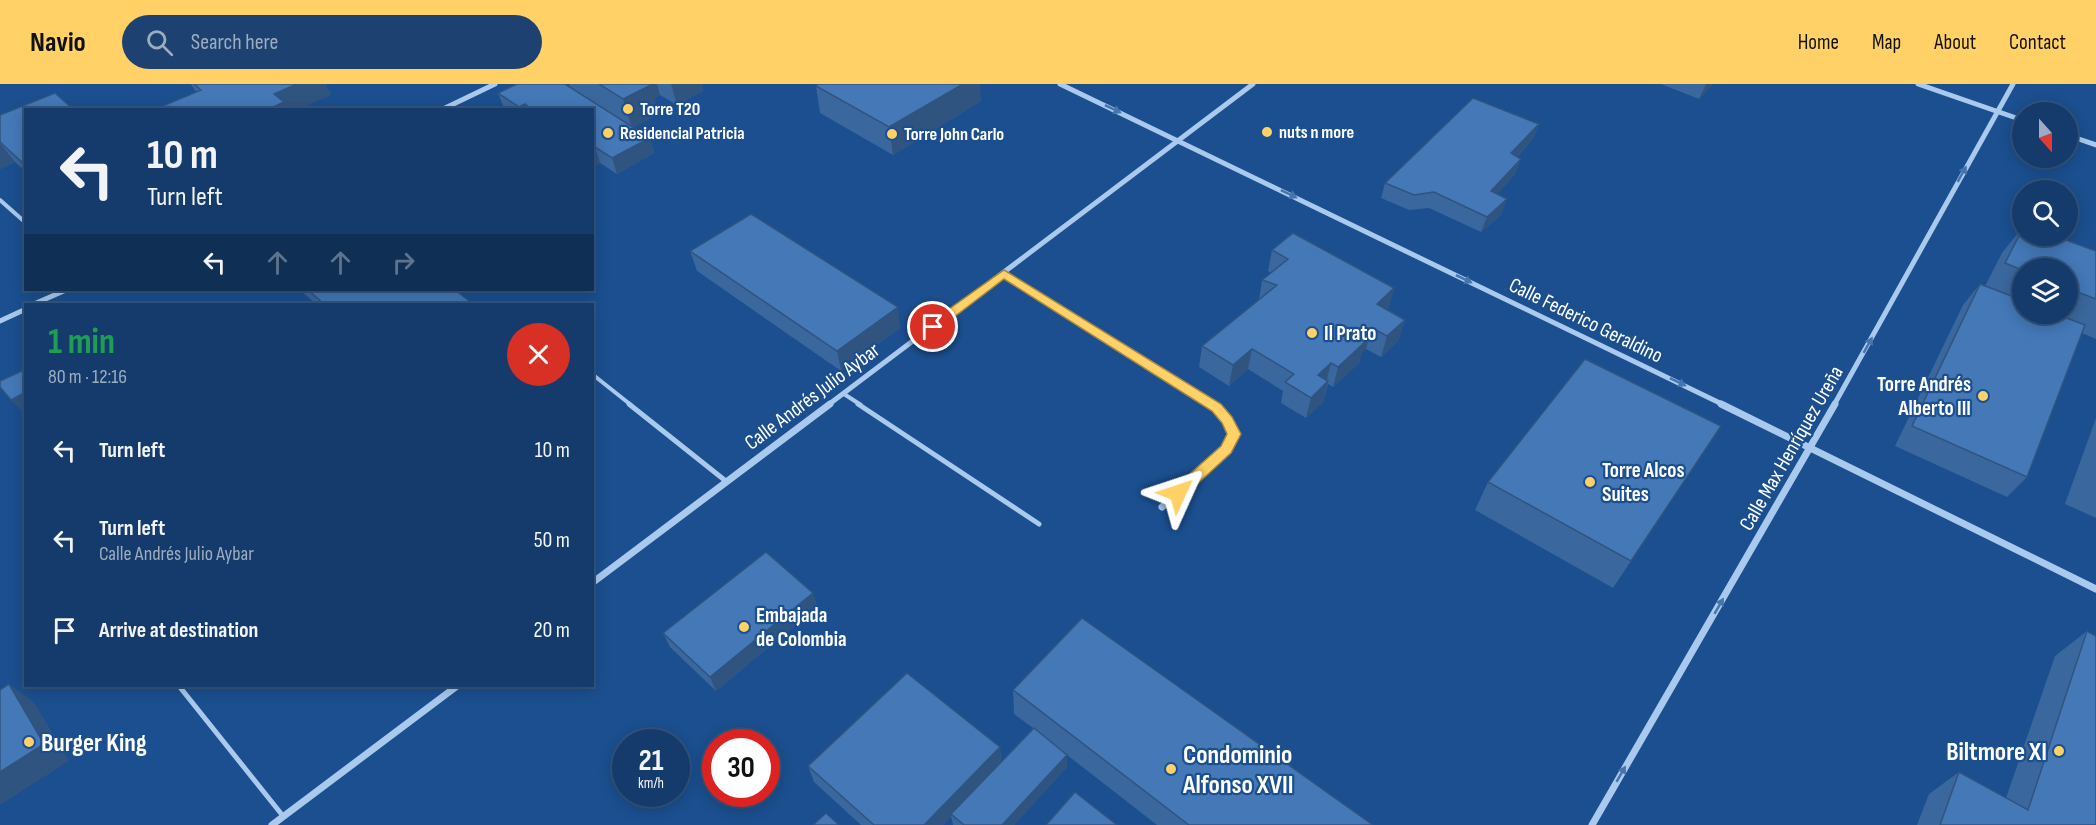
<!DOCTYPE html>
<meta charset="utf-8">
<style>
:root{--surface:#143b6b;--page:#1d4271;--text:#f1f3f6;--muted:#9dadc1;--line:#33557e;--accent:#ffd166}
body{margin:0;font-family:"Sofia Sans Condensed",sans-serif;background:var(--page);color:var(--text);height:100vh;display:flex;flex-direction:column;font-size:22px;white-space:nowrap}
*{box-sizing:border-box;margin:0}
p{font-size:20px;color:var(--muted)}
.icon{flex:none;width:33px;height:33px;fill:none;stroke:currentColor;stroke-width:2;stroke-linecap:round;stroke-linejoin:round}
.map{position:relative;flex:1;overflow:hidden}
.panel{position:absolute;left:24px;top:219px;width:570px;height:384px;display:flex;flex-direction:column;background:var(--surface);border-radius:0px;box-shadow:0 3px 15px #0003,0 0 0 2px var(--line)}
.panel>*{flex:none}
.hud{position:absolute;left:24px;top:24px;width:570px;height:183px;border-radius:0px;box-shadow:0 3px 15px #0003,0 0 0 2px var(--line);background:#143b6b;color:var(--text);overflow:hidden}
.needle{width:39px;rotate:159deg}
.controls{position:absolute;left:2012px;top:18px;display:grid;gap:12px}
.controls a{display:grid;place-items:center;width:66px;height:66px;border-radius:50%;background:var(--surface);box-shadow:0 3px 15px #0003,0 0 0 2px var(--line);font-size:30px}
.speed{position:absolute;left:612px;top:645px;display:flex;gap:12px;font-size:30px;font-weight:700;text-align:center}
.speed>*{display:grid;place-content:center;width:78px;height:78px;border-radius:50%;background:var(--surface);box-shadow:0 3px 15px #0003,0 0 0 2px var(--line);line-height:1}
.speed small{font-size:15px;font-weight:400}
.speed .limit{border:9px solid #d22;background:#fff;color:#111}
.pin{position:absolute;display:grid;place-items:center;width:51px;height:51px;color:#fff;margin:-26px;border:3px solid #fff;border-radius:50%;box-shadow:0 2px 6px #0007}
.me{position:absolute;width:66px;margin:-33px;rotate:48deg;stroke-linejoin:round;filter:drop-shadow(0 0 4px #0008)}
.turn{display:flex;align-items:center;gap:21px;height:126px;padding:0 24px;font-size:27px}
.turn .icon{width:78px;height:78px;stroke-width:2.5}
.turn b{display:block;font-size:42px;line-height:51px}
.lanes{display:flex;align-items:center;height:57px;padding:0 24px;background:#0003;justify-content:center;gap:30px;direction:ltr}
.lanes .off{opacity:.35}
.round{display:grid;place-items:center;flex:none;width:63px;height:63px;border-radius:32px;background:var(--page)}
.head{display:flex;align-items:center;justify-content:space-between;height:102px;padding:0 24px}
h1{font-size:36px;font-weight:700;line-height:45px;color:#1e9e55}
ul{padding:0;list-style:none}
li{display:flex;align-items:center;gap:18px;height:90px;padding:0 24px}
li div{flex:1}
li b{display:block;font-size:22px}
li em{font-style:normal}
header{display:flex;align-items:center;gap:36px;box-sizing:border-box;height:84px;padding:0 30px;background:var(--accent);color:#111}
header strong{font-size:28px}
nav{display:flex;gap:33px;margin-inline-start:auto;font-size:21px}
.search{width:420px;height:54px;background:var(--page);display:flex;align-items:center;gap:15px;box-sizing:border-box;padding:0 21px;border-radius:33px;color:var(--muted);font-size:22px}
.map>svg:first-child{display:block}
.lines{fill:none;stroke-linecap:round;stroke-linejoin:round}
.service-far1{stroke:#a9c9ee;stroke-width:4}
.service{stroke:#a9c9ee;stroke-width:5}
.minor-far1{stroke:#a9c9ee;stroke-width:5}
.minor{stroke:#a9c9ee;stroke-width:7}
.wall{fill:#3a679d;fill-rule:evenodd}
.shaded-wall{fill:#305480}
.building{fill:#4478b7;stroke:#305480;stroke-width:1.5}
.oneway{fill:#4674ac}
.route{fill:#ffd166;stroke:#a68842;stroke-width:1.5}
.poi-dot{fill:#ffd166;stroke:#1b4f8f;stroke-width:2}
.labels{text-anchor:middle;stroke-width:4.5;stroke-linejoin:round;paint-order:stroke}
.far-poi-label{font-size:18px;font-weight:bold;fill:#fff;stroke:#1b4f8f;text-anchor:start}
.street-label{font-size:21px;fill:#fff;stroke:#1b4f8f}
.poi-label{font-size:21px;font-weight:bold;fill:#fff;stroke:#1b4f8f;text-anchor:start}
.near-poi-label{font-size:26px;font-weight:bold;fill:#fff;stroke:#1b4f8f;text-anchor:start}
</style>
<header>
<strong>Navio</strong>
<div class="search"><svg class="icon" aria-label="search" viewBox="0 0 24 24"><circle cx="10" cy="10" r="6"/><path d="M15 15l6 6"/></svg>Search here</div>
<nav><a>Home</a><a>Map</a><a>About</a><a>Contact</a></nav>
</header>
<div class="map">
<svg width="2096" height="741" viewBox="0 0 2096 741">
<rect width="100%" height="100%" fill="#1b4f8f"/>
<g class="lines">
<g class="service-far1">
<polyline points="0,116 26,139"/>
<polyline points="592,290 631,321"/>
<polyline points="844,310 861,321"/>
</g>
<g class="service">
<polyline points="629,320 727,398"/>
<polyline points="858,320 1039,440"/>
<polyline points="179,602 283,732"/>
</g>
<g class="minor-far1">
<polyline points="1060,0 1724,321"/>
<polyline points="1918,0 2022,36"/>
<polyline points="441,26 495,0"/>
<polyline points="2067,51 2096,61"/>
<polyline points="1004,190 1212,321"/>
<polyline points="34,220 66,206"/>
<polyline points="0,237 26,225"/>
<polyline points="828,321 1253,0"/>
<polyline points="1834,321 2013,0"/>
</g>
<g class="minor">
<polyline points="1721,320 2096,505"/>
<polyline points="1162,423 1227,366 1234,350 1228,336 1210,320"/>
<polyline points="592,499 830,320"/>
<polyline points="272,741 457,602"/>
<polyline points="1592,741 1835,320"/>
</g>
</g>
<g class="wall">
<polygon points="191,0 325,0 331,11 196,8"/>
<polygon points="569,0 702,0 703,7 677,21 660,11 654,14 659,30 633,43 650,54 654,69 617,90 600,79 592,83 592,26 506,26 504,24 498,9 570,3"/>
<polygon points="1661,0 1713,0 1699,15"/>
<polygon points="816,2 981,17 893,71 820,29"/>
<polygon points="26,26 26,88 15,78 0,85 0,31"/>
<polygon points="1539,40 1533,55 1517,73 1521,75 1515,90 1497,110 1501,131 1481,148 1429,124 1409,126 1381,114 1385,99"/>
<path d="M2022,144V152L2096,167V255L2082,249L2027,393L2007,413L1895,362L1963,221L1980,200L1985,202L2002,169ZM2022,184H2067V230H2022Z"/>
<polygon points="1272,166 1394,204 1388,225 1387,226 1405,236 1398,257 1381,273 1366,265 1362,268 1359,279 1333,303 1328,300 1323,318 1306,334 1281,319 1283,307 1248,285 1229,302 1199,283 1202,262 1259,216 1262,196 1271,189 1268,187"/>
<polygon points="690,167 900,244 841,287 697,187"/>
<polygon points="300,206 455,206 473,220 316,220"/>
<polygon points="2096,334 2096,434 2065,420"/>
<polygon points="1721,342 1613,504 1475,426 1488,398"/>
<polygon points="813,509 817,523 716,607 670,563 663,549"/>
<polygon points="2087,547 2096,741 1917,741 1929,710 1959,688 2006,714 2055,572"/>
<polygon points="1013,606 1373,741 1157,741 1067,671 1067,683 1014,741 953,741 951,732 943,741 861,741 814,698 808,682 1000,663 1001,678 1033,644 1014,630"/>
</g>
<g class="shaded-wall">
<polygon points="297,0 325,0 331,11 297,26 267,26 274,10"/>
<polygon points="638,0 657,0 660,11 654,14 659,30 632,44 623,15"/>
<polygon points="671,0 702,0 703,7 677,21"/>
<polygon points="963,0 980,0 981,17 893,71 889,43"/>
<polygon points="1706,0 1713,0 1699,15"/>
<polygon points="525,20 527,26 520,26 519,23"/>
<polygon points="1539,40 1533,55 1505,85 1511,69"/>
<polygon points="650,54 654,69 617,90 612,74"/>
<polygon points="0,59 15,78 0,85"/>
<polygon points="595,63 600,79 592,83 592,65"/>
<polygon points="1521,75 1515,90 1486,123 1491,107"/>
<polygon points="1507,115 1501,131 1481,148 1487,133"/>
<polygon points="1394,204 1388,225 1371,241 1377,220"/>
<polygon points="898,223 900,244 841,287 837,267"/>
<polygon points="1405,236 1398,257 1381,273 1387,252"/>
<polygon points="1372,244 1366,265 1362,268 1359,279 1333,303 1338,283 1360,255"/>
<polygon points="1252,265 1248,285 1229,302 1233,281"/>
<polygon points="1331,279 1326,299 1318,291"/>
<polygon points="1328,297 1323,318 1306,334 1311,314"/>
<polygon points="26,308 26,331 11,316"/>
<polygon points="813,509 817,523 716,607 710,593"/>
<polygon points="9,600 34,618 69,677 0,721 0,688"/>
<polygon points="1000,663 1001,680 951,730 951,732 943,741 924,741"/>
<polygon points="1067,671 1067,683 1014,741 1002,741"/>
</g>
<g class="building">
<polygon points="194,0 297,0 274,10 284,18 267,26 153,26 201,6"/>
<polygon points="517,0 565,0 650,54 612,74 595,63 592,65 592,26 532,26 525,20 519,23 498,9"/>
<polygon points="599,0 649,0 651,1 623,15"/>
<polygon points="818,0 963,0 889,43 816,2"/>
<polygon points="55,9 74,26 26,26 26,82 0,58 0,31"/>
<polygon points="1473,14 1539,40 1511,69 1521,75 1491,107 1507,115 1487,133 1434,108 1414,111 1385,99"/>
<polygon points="751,130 898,223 837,267 690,167"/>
<polygon points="2022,146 2022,152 2055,152 2096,167 2096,215 2067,204 2067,184 2022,184 2022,186 2005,179"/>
<polygon points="1293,149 1394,204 1377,220 1405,236 1387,252 1372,244 1360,255 1365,258 1338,283 1331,279 1318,291 1328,297 1311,314 1285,298 1294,290 1252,265 1233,281 1202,262 1277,201 1262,196 1288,175 1272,166"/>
<polygon points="1980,200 2022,216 2022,230 2056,230 2085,241 2027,393 1912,342"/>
<polygon points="308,206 455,206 473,220 324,220"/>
<polygon points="1585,275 1721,342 1631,477 1488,398"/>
<polygon points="26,285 26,308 11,316 0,303 0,297"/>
<polygon points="766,468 813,509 710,593 663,549"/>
<polygon points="1082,534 1373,741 1189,741 1013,606"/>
<polygon points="2087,547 2096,552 2096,741 1940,741 1959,688 2028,726"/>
<polygon points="907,589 1000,663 924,741 874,741 808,682"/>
<polygon points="9,600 44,660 0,688 0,606"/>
<polygon points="1034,644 1067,671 1002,741 964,741 951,730"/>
<polygon points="1075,708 1117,741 1046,741"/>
<polygon points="826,729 839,741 813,741"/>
</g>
<defs><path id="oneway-solid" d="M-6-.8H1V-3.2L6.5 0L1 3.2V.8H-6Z" transform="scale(1.5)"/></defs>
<g class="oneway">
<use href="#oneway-solid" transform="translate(1113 25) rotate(26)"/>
<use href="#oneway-solid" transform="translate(1962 90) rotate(-61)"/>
<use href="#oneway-solid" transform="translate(1289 110) rotate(26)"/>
<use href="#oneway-solid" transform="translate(1464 195) rotate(26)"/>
<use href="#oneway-solid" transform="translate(1868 261) rotate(-61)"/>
<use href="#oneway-solid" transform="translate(1678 298) rotate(26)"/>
<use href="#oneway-solid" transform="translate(1719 522) rotate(-60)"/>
<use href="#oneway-solid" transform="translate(1621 690) rotate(-60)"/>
</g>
<polygon class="route" points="1004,186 1221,320 1232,333 1241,350 1231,369 1183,413 1173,413 1171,409 1173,405 1221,362 1227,350 1222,339 1212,327 1004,195 937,246 928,246 926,243 928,240"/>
<g class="poi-dot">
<circle cx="628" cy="25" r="6"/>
<circle cx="1267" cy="48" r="6"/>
<circle cx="608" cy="49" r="6"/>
<circle cx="892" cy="50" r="6"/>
<circle cx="1312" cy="249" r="6"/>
<circle cx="1983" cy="312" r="6"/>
<circle cx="1590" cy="398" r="6"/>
<circle cx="744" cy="543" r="6"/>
<circle cx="29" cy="658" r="6"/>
<circle cx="2059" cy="667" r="6"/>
<circle cx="1171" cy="685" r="6"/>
</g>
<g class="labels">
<g class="far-poi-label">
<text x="640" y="31">Torre T20</text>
<text x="1279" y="54">nuts n more</text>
<text x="620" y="55">Residencial Patricia</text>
<text x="904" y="56">Torre John Carlo</text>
</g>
<g class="street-label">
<text transform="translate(1586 236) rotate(26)" y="7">Calle Federico Geraldino</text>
<text transform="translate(812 312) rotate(-37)" y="7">Calle Andrés Julio Aybar</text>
<text transform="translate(1791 364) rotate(-60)" y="7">Calle Max Henríquez Ureña</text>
</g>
<g class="poi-label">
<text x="1324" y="256">Il Prato</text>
<text x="1971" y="307" text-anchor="end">Torre Andrés<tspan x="1971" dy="24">Alberto III</tspan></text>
<text x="1602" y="393">Torre Alcos<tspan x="1602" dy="24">Suites</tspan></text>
<text x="756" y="538">Embajada<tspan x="756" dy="24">de Colombia</tspan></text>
</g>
<g class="near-poi-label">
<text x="41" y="667">Burger King</text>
<text x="2047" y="676" text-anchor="end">Biltmore XI</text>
<text x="1183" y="679">Condominio<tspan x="1183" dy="30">Alfonso XVII</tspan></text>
</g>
</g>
</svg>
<div class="controls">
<a><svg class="needle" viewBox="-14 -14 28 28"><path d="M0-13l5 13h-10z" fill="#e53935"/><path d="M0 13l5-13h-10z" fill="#9dadc1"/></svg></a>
<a><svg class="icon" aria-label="search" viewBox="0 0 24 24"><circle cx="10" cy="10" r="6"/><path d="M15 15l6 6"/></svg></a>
<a><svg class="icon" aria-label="layers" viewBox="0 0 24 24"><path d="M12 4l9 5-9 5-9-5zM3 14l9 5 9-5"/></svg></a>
</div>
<div class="speed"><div>21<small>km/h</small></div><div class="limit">30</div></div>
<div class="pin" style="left:933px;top:243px;background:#d93025"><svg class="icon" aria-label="arrive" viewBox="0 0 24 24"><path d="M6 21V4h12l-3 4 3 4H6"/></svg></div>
<svg class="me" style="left:1178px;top:409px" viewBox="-20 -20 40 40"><path d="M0-17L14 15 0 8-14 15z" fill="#ffd166" stroke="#fff" stroke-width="4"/></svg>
<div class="hud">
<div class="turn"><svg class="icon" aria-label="left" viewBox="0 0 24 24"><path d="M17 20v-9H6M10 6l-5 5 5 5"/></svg><div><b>10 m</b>Turn left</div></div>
<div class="lanes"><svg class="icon" aria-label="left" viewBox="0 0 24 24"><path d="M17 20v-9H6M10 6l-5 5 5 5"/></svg><svg class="icon off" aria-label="ahead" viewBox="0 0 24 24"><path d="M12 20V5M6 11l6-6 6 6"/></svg><svg class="icon off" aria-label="ahead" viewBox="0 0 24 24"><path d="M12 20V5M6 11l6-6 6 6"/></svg><svg class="icon off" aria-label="right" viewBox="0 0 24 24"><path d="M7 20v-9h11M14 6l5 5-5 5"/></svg></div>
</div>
<section class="panel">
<div class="head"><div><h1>1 min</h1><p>80 m · 12:16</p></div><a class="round" style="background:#d93025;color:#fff"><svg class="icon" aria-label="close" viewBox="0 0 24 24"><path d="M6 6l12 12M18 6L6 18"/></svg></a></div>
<ul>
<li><svg class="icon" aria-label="left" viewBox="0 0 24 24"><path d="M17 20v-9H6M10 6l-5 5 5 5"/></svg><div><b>Turn left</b></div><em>10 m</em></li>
<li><svg class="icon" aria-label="left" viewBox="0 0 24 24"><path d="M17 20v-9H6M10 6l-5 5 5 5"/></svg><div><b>Turn left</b><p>Calle Andrés Julio Aybar</p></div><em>50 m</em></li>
<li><svg class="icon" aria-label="arrive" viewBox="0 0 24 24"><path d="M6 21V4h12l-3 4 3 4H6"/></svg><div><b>Arrive at destination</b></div><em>20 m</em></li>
</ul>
</section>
</div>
